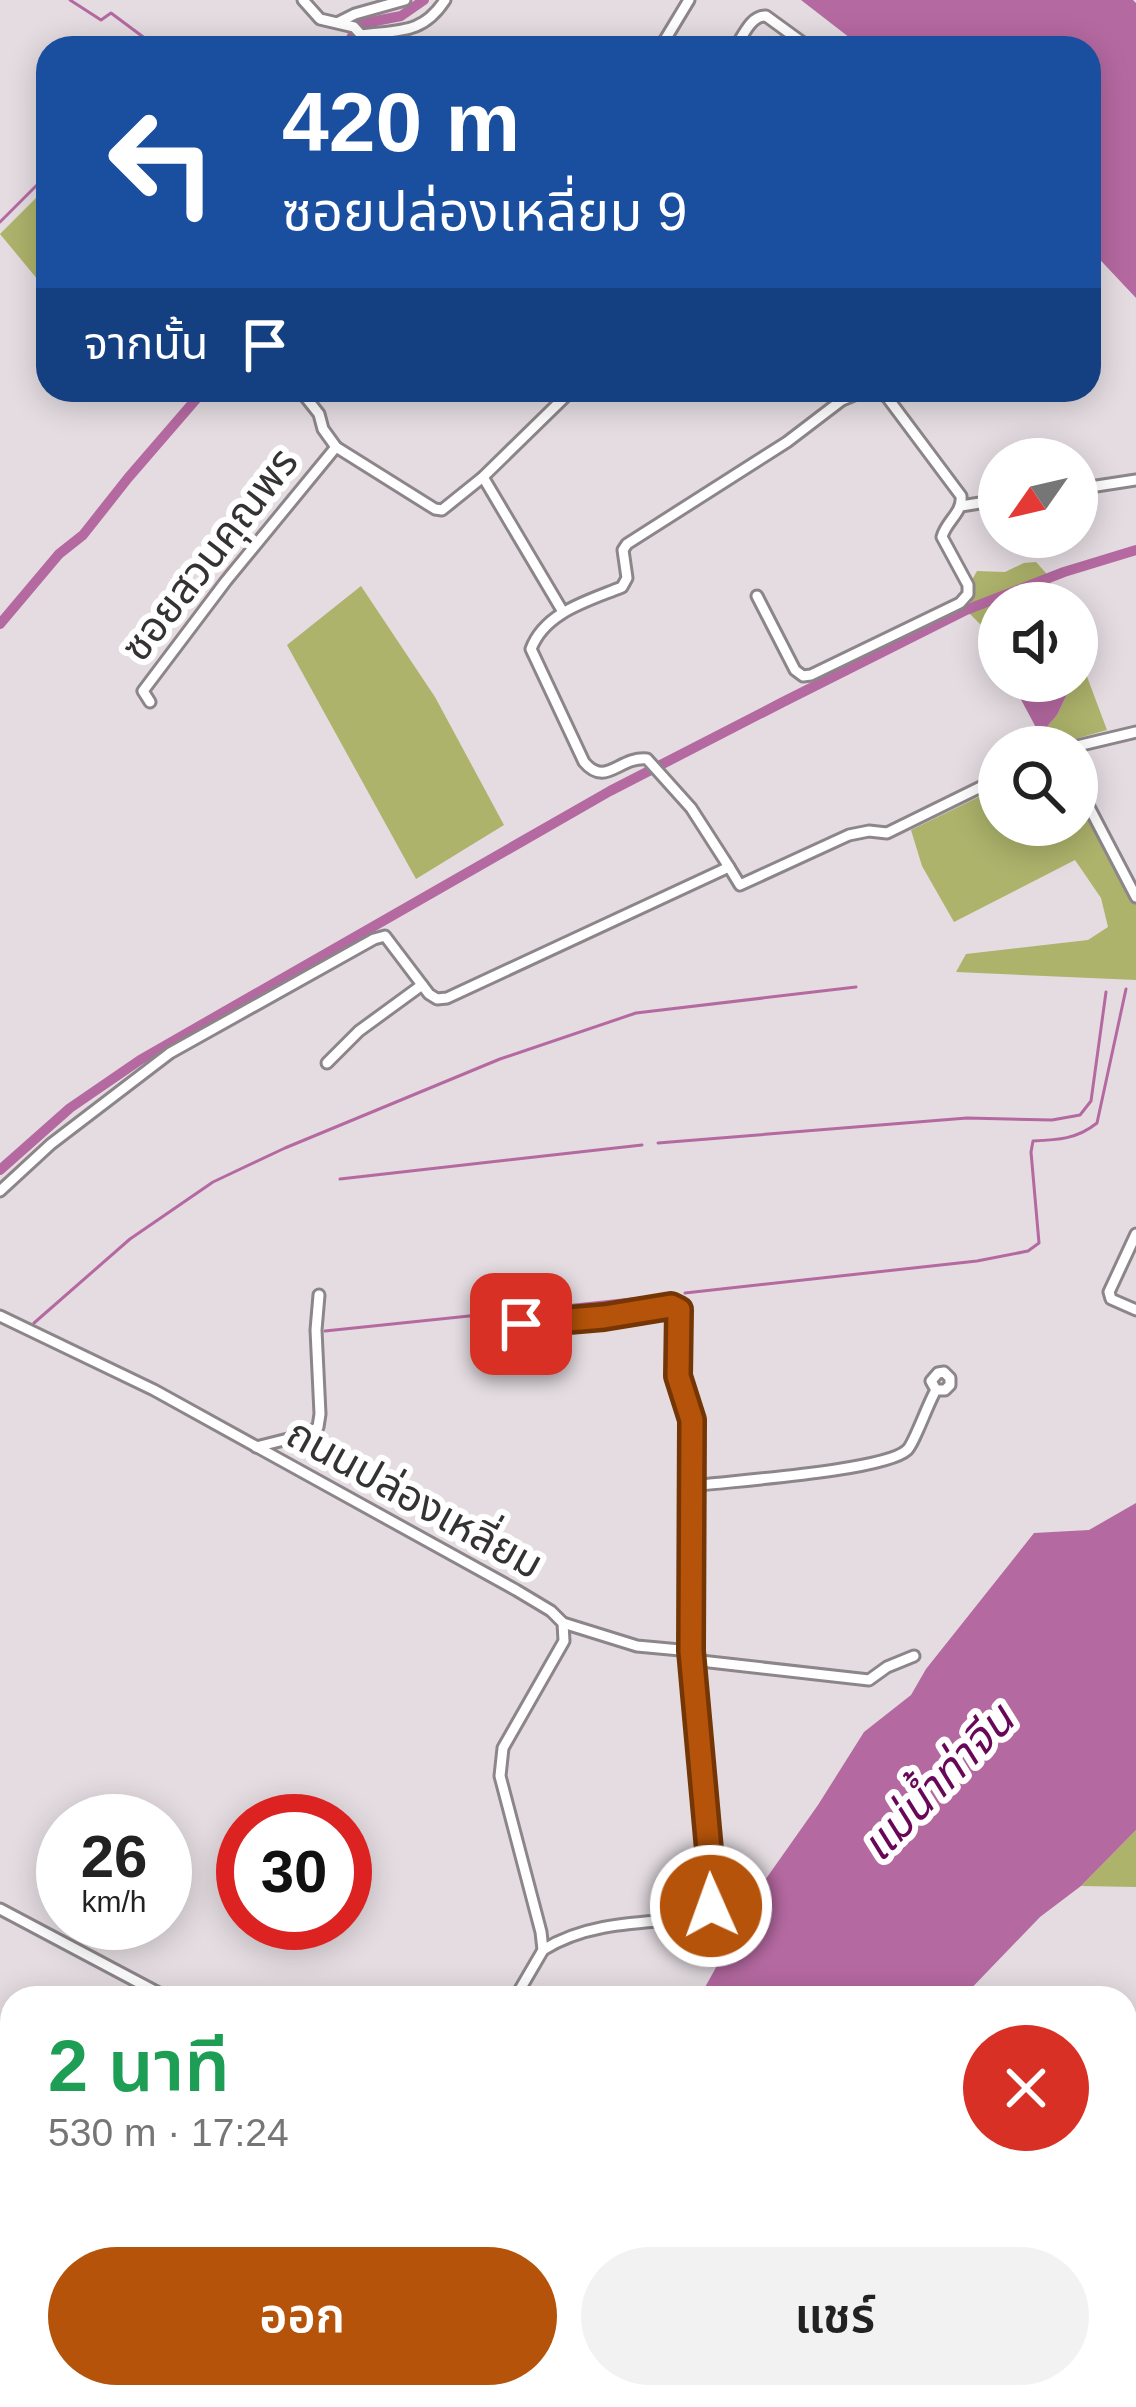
<!DOCTYPE html>
<html lang="th">
<meta charset="utf-8">
<style>
:root{--surface:#fff;--page:#f2f2f2;--text:#222;--muted:#767676;--accent:#b45309}
body{margin:0;font-family:Helvetica,"Noto Sans Thai",sans-serif;background:var(--page);color:var(--text);height:100vh;display:flex;flex-direction:column;font-size:45px;white-space:nowrap}
*{box-sizing:border-box;margin:0}
p{font-size:39px;color:var(--muted)}
.icon{flex:none;width:66px;height:66px;fill:none;stroke:currentColor;stroke-width:2;stroke-linecap:round;stroke-linejoin:round}
.map{position:relative;flex:1;overflow:hidden}
.panel{position:absolute;left:0px;top:1986px;width:1137px;height:423px;display:flex;flex-direction:column;background:var(--surface);border-radius:36px 36px 0 0;box-shadow:0 6px 30px #0003}
.panel>*{flex:none}
.hud{position:absolute;left:36px;top:36px;width:1065px;height:366px;border-radius:36px;box-shadow:0 6px 30px #0003;background:#1a4fa0;color:#fff;overflow:hidden}
.needle{width:78px;rotate:236deg}
.tools{position:absolute;left:978px;top:438px;display:grid;gap:24px}
.tools a{display:grid;place-items:center;width:120px;height:120px;border-radius:50%;background:var(--surface);box-shadow:0 6px 30px #0003;font-size:60px}
.speed{position:absolute;left:36px;top:1794px;display:flex;gap:24px;font-size:60px;font-weight:700;text-align:center}
.speed>*{display:grid;place-content:center;width:156px;height:156px;border-radius:50%;background:var(--surface);box-shadow:0 6px 30px #0003;line-height:1}
.speed small{font-size:30px;font-weight:400}
.speed .limit{border:18px solid #d22;background:#fff;color:#111}
.pin{position:absolute;display:grid;place-items:center;width:102px;height:102px;color:#fff;margin:-51px;border-radius:24px;box-shadow:0 6px 18px #0006}
.me{position:absolute;width:132px;margin:-66px;rotate:358deg;stroke-linejoin:round;filter:drop-shadow(0 0 9px #0008)}
.turn{display:flex;align-items:center;gap:42px;height:252px;padding:0 48px;font-size:54px}
.turn .icon{width:156px;height:156px;stroke-width:2.5}
.turn b{display:block;font-size:84px;line-height:102px}
.then{display:flex;align-items:center;height:114px;padding:0 48px;background:#0003;gap:24px;font-size:45px}
.round{display:grid;place-items:center;flex:none;width:126px;height:126px;border-radius:63px;background:var(--page)}
.headline{display:flex;align-items:center;justify-content:space-between;height:204px;padding:0 48px}
h1{font-size:72px;font-weight:600;line-height:90px;color:#1e9e55}
.button{display:flex;gap:24px;margin-top:auto;padding:24px 48px}
.button a{flex:1;height:138px;border-radius:72px;background:var(--accent);color:#fff;font-size:48px;font-weight:600;line-height:138px;text-align:center}
.button a+a{background:var(--page);color:var(--text)}
.map>svg:first-child{display:block}
.green{fill:#adb36b}
.water{fill:#b569a1}
.lines{fill:none;stroke-linecap:round;stroke-linejoin:round}
.stream{stroke:#b569a1;stroke-width:3}
.canal{stroke:#b569a1;stroke-width:10}
.street-casing{stroke:#8c8589;stroke-width:15}
.street{stroke:#fff;stroke-width:9}
.route-casing{stroke:#753606;stroke-width:30}
.route{stroke:#b45309;stroke-width:21}
.labels{text-anchor:middle;stroke-width:12;stroke-linejoin:round;paint-order:stroke}
.street-label{font-size:42px;fill:#353234;stroke:#fff}
.water-label{font-size:45px;font-style:italic;fill:#680758;stroke:#fff}
</style>
<div class="map">
<svg width="1136" height="2407" viewBox="0 0 1136 2407">
<rect width="100%" height="100%" fill="#e4dce1"/>
<g class="green">
<polygon points="48,186 48,292 0,234"/>
<polygon points="1036,562 1046,573 1059,603 999,603 999,623 984,628 970,614 973,578 977,571 1005,572 1024,563"/>
<polygon points="361,586 435,697 504,825 416,879 287,645"/>
<polygon points="1077,650 1107,730 1046,747 1040,735 1057,715 1070,688 1067,681 1077,681"/>
<polygon points="1077,772 1136,889 1136,980 956,972 966,954 1088,940 1108,927 1101,898 1075,860 954,922 922,866 911,830 999,787 999,825 1077,825"/>
<polygon points="1136,1830 1136,1887 1081,1886"/>
</g>
<g class="water">
<polygon points="801,0 1133,0 1136,3 1136,298 1089,248 1089,48 863,48"/>
<polygon points="1011,681 1067,681 1070,688 1057,715 1040,735"/>
<polygon points="1136,1503 1136,1830 1081,1886 1040,1917 962,1998 699,1998 763,1883 818,1805 864,1732 911,1695 926,1669 1034,1533 1089,1530"/>
<polygon points="619,2397 836,2397 837,2407 622,2407"/>
</g>
<g class="lines">
<g class="stream">
<polyline points="70,0 101,20 111,13 158,48"/>
<polyline points="0,222 48,174"/>
<polyline points="658,1143 967,1118 1052,1120 1080,1115 1091,1101 1106,992"/>
<polyline points="340,1179 642,1145"/>
<path d="M685,1293L977,1261L1028,1251L1039,1243L1031,1152L1033,1141C1058,1140 1077,1139 1097,1123L1126,989"/>
<polyline points="34,1323 130,1239 213,1182 285,1148 500,1059 636,1013 856,987"/>
<polyline points="325,1331 670,1295"/>
<polyline points="1125,2331 1136,2328"/>
<polyline points="316,2407 321,2397"/>
<polyline points="481,2407 510,2397"/>
<polyline points="855,2407 891,2397"/>
</g>
<g class="canal">
<polyline points="354,48 351,38 360,24 401,16 424,0"/>
<polyline points="0,624 59,554 83,535 128,478 204,390"/>
<polyline points="0,1170 70,1108 140,1060 610,791 781,703 966,610 1064,572 1136,550"/>
</g>
<defs>
<g id="street">
<polyline points="303,0 320,19 354,27 373,48"/>
<polyline points="339,22 355,14 405,0"/>
<path d="M362,35C400,30 423,34 445,0"/>
<polyline points="660,48 689,0"/>
<path d="M735,48C743,36 751,15 766,16L810,48"/>
<polyline points="300,390 319,414 323,429 336,447 435,509 442,510 483,477 572,390"/>
<polyline points="483,477 563,612"/>
<polyline points="1077,489 1136,480"/>
<polyline points="961,506 999,500"/>
<path d="M757,596L795,670L803,676L811,675L960,603L968,594V585L942,537C946,521 963,513 961,496L887,397L877,390"/>
<polyline points="150,702 143,691 226,581 336,447"/>
<polyline points="1073,747 1136,732"/>
<polyline points="1077,784 1136,897"/>
<path d="M729,867L691,808L647,759C619,756 606,788 584,762L531,649C545,612 588,601 622,587L627,578L623,550L627,544L787,442L842,400L866,390"/>
<polyline points="327,1063 359,1031 422,985"/>
<polyline points="0,1191 51,1144 170,1053 374,939 385,936 429,994 437,999 447,998 729,867 740,885 849,835 869,831 887,833 999,778"/>
<polyline points="1136,1234 1109,1292 1111,1299 1136,1310"/>
<polyline points="0,1316 154,1390 516,1590 551,1611 563,1623 564,1641 503,1748 500,1776 541,1932 543,1950 515,1998"/>
<path d="M521,1324L605,1317L671,1306L679,1310L678,1376L692,1421L691,1651L713,1894L708,1911L698,1918C645,1923 589,1921 543,1950"/>
<polyline points="256,1447 308,1434 318,1427 320,1414 316,1330 319,1295"/>
<path d="M692,1486C730,1481 885,1471 907,1450C914,1444 928,1403 936,1390L931,1381L938,1373L944,1372L950,1378V1385L945,1390H936"/>
<polyline points="563,1623 637,1646 691,1651"/>
<polyline points="692,1660 869,1680 887,1667 914,1656"/>
<polyline points="0,1909 168,1998"/>
<polyline points="1125,2140 1136,2137"/>
<polyline points="298,2407 304,2397"/>
</g>
</defs>
<use href="#street" class="street-casing"/>
<use href="#street" class="street"/>
</g>
<g class="lines">
<defs>
<polyline id="route" points="521,1324 604,1317 671,1306 679,1310 678,1376 692,1420 691,1651 713,1894 711,1906"/>
</defs>
<use href="#route" class="route-casing"/>
<use href="#route" class="route"/>
</g>
<g class="labels">
<g class="street-label">
<text transform="translate(209 554) rotate(-52)" y="15">ซอยสวนคุณพร</text>
<text transform="translate(415 1498) rotate(29)" y="15">ถนนปล่องเหลี่ยม</text>
</g>
<g class="water-label">
<text transform="translate(937 1782) rotate(-46)" y="16">แม่น้ำท่าจีน</text>
</g>
</g>
</svg>
<div class="tools">
<a><svg class="needle" viewBox="-14 -14 28 28"><path d="M0-13l5 13h-10z" fill="#e53935"/><path d="M0 13l5-13h-10z" fill="#767676"/></svg></a>
<a><svg class="icon" aria-label="sound" viewBox="0 0 24 24"><path d="M4 9h4l5-4v14l-5-4H4zM17 9q2 3 0 6"/></svg></a>
<a><svg class="icon" aria-label="search" viewBox="0 0 24 24"><circle cx="10" cy="10" r="6"/><path d="M15 15l6 6"/></svg></a>
</div>
<div class="speed"><div>26<small>km/h</small></div><div class="limit">30</div></div>
<div class="pin" style="left:521px;top:1324px;background:#d93025"><svg class="icon" aria-label="arrive" viewBox="0 0 24 24"><path d="M6 21V4h12l-3 4 3 4H6"/></svg></div>
<svg class="me" style="left:711px;top:1906px" viewBox="-20 -20 40 40"><circle r="17" fill="#b45309" stroke="#fff" stroke-width="3"/><path d="M0-11L8 9 0 5-8 9z" fill="#fff"/></svg>
<div class="hud">
<div class="turn"><svg class="icon" aria-label="left" viewBox="0 0 24 24"><path d="M17 20v-9H6M10 6l-5 5 5 5"/></svg><div><b>420 m</b>ซอยปล่องเหลี่ยม 9</div></div>
<div class="then">จากนั้น<svg class="icon" aria-label="arrive" viewBox="0 0 24 24"><path d="M6 21V4h12l-3 4 3 4H6"/></svg></div>
</div>
<section class="panel">
<div class="headline"><div><h1>2 นาที</h1><p>530 m · 17:24</p></div><a class="round" style="background:#d93025;color:#fff"><svg class="icon" aria-label="close" viewBox="0 0 24 24"><path d="M6 6l12 12M18 6L6 18"/></svg></a></div>
<div class="button"><a>ออก</a><a>แชร์</a></div>
</section>
</div>
